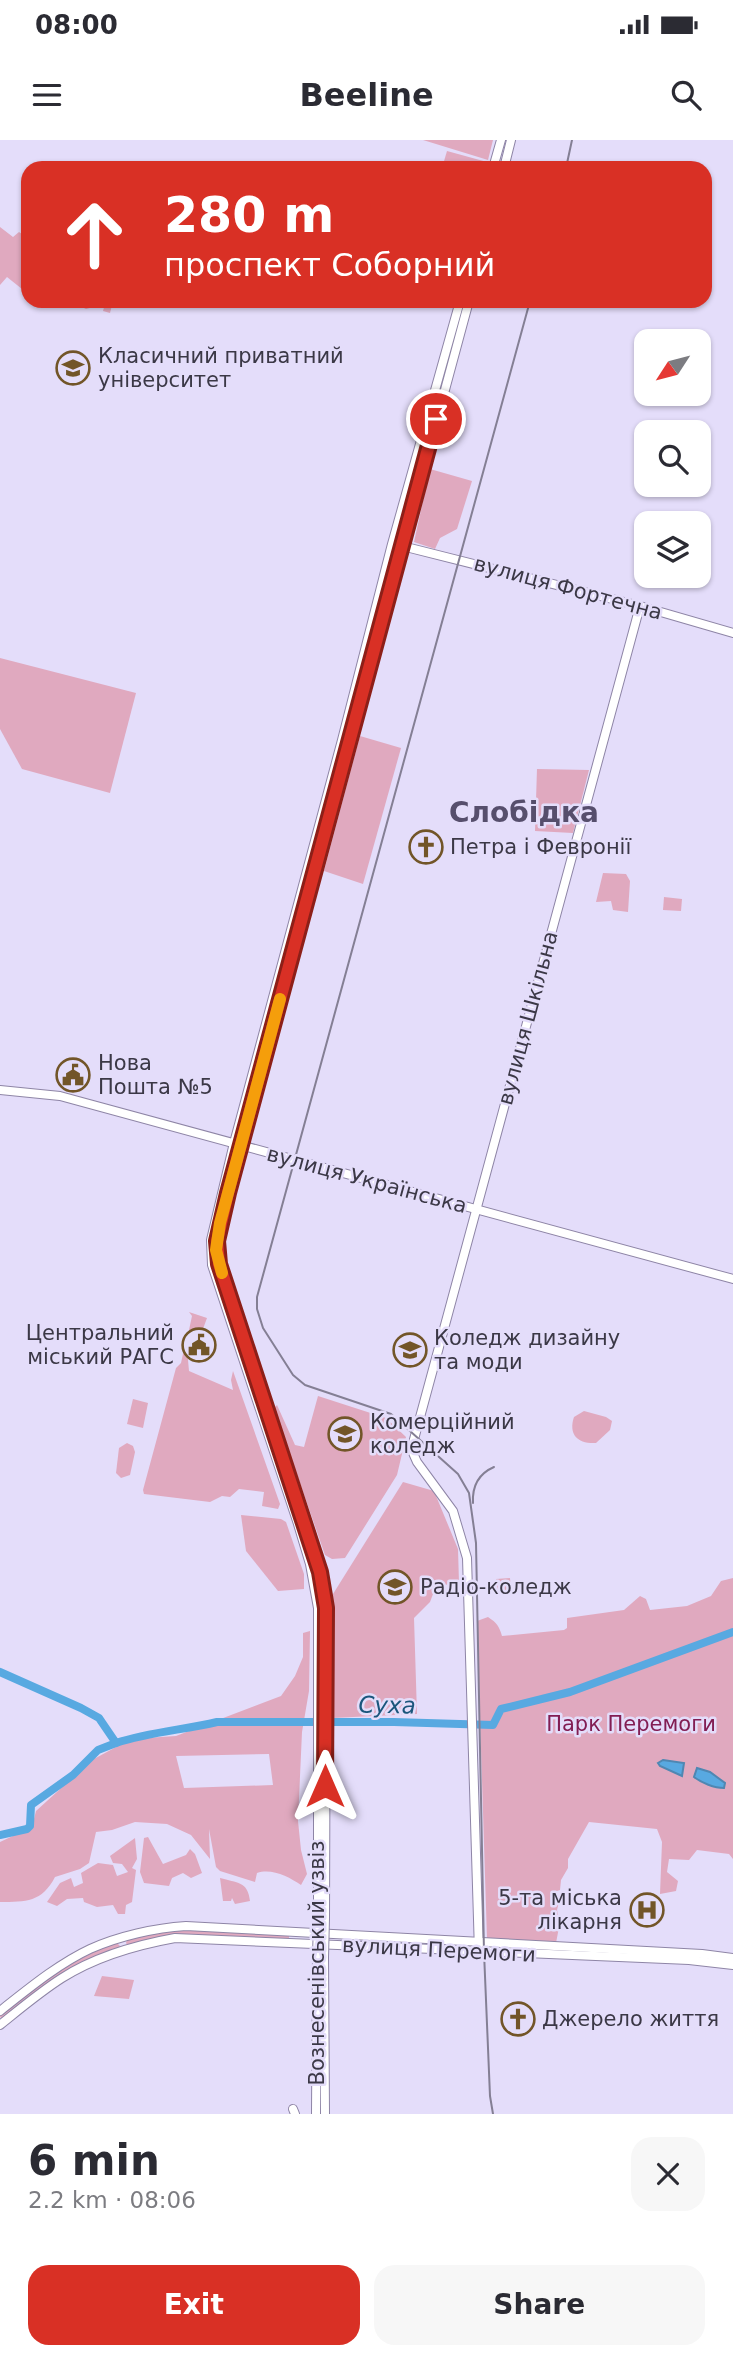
<!DOCTYPE html>
<meta charset="utf-8">
<style>
:root{--surface:#fff;--page:#f7f7f7;--text:#2b2b33;--muted:#7c7c81;--accent:#d93025}
body{margin:0;font-family:"DejaVu Sans",sans-serif;background:var(--page);color:var(--text);height:100vh;display:flex;flex-direction:column;font-size:26px;white-space:nowrap}
*{box-sizing:border-box;margin:0}
p{font-size:23px;color:var(--muted)}
.icon{flex:none;width:38px;height:38px;fill:none;stroke:currentColor;stroke-width:2;stroke-linecap:round;stroke-linejoin:round}
.map{position:relative;height:1974px;overflow:hidden}
.drawer{display:flex;flex-direction:column;background:var(--surface);flex:1}
.drawer>*{flex:none}
.top-card{position:absolute;left:21px;top:21px;width:691px;height:147px;border-radius:21px;box-shadow:0 2px 5px #0004;background:#d93025;color:#fff;overflow:hidden}
.needle{width:46px;rotate:234deg}
.tools{position:absolute;left:634px;top:189px;display:grid;gap:14px}
.tools a{display:grid;place-items:center;width:77px;height:77px;border-radius:14px;background:var(--surface);box-shadow:0 2px 5px #0004;font-size:35px}
.pin{position:absolute;display:grid;place-items:center;width:60px;height:60px;color:#fff;margin:-30px;border:4px solid #fff;border-radius:50%;box-shadow:0 2px 7px #0007}
.me{position:absolute;width:77px;margin:-38px;rotate:0deg;stroke-linejoin:round;filter:drop-shadow(0 0 5px #0008)}
.turn{display:flex;align-items:center;gap:24px;height:147px;padding:0 28px;font-size:32px}
.turn .icon{width:91px;height:91px;stroke-width:2.5}
.turn b{display:block;font-size:49px;line-height:60px}
.round{display:grid;place-items:center;flex:none;width:74px;height:74px;border-radius:21px;background:var(--page)}
.summary{display:flex;align-items:center;justify-content:space-between;height:119px;padding:0 28px}
h1{font-size:42px;font-weight:700;line-height:52px}
.button{display:flex;gap:14px;margin-top:auto;padding:14px 28px}
.button a{flex:1;height:80px;border-radius:21px;background:var(--accent);color:#fff;font-size:28px;font-weight:700;line-height:80px;text-align:center}
.button a+a{background:var(--page);color:var(--text)}
.status{display:flex;justify-content:space-between;align-items:center;height:49px;padding:0 35px;background:var(--surface);direction:ltr}
.status svg{height:19px;fill:currentColor}
header{display:flex;justify-content:space-between;align-items:center;height:91px;padding:0 28px;background:var(--surface);font-size:32px;font-weight:700}
.map>svg:first-child{display:block}
.green{fill:#e0a9bf;fill-rule:evenodd}
.water{fill:#58a9e1;stroke:#4f87b2;stroke-width:2}
.lines{fill:none;stroke-linecap:round;stroke-linejoin:round}
.river{stroke:#58a9e1;stroke-width:8}
.major-casing{stroke:#8e85a6;stroke-width:10}
.major{stroke:#fff;stroke-width:8}
.tram{stroke:#847f94;stroke-width:2}
.major-bridge-casing{stroke:#8e85a6;stroke-width:10;stroke-linecap:butt}
.major-bridge{stroke:#fff;stroke-width:8}
.route-casing{stroke:#8d1f18;stroke-width:18}
.route{stroke:#d93025;stroke-width:12}
.slow{stroke:#f59e0b;stroke-width:12}
.labels{text-anchor:middle;stroke-width:5;stroke-linejoin:round;paint-order:stroke}
.poi-label{font-size:21px;fill:#3b3846;stroke:#e4ddfa;text-anchor:start}
.street-label{font-size:21px;fill:#3b3846;stroke:#e4ddfa}
.park-label{font-size:21px;fill:#821d53;stroke:#e4ddfa}
.water-label{font-size:23px;font-style:italic;fill:#1b567c;stroke:#e4ddfa}
.district-label{font-size:28px;font-weight:bold;fill:#564e6c;stroke:#e4ddfa}
</style>
<div class="status"><b>08:00</b><svg viewBox="0 0 49 12"><path d="M0 12V9h3v3zM5 12V6h3v6zM10 12V3h3v9zM15 12V0h3v12zM26 1h20v11H26zM47 4h2v5h-2z"/></svg></div>
<header><svg class="icon" aria-label="menu" viewBox="0 0 24 24"><path d="M4 6h16M4 12h16M4 18h16"/></svg>Beeline<svg class="icon" aria-label="search" viewBox="0 0 24 24"><circle cx="10" cy="10" r="6"/><path d="M15 15l6 6"/></svg></header>
<div class="map">
<svg width="733" height="1974" viewBox="0 0 733 1974">
<rect width="100%" height="100%" fill="#e4ddfa"/>
<g class="green">
<polygon points="423,0 493,0 488,20"/>
<polygon points="447,11 487,22 486,28 442,28"/>
<polygon points="0,87 13,97 19,92 28,98 27,153 7,137 0,145"/>
<polygon points="69,161 113,161 110,173 103,171 105,164 86,169"/>
<polygon points="430,329 472,341 457,389 440,398 435,409 414,402"/>
<polygon points="0,518 136,553 110,653 22,629 0,589"/>
<polygon points="360,596 401,608 363,744 324,731"/>
<polygon points="537,629 589,630 573,693 535,691"/>
<polygon points="603,733 626,734 630,741 628,772 613,770 611,761 596,762"/>
<polygon points="664,757 682,759 681,771 663,770"/>
<polygon points="189,1172 207,1178 200,1197 194,1200 188,1220 189,1231 233,1250 231,1240 233,1231 280,1364 278,1369 262,1366 264,1352 239,1349 230,1357 222,1356 210,1362 144,1354 143,1350 176,1228 181,1223 188,1191 194,1193 189,1190 192,1176"/>
<polygon points="318,1256 386,1278 406,1297 397,1335 345,1418 332,1419 325,1415 274,1268 277,1265 295,1305 304,1307"/>
<polygon points="133,1259 148,1263 143,1288 127,1284"/>
<path d="M584,1271L606,1277L612,1281L610,1290L596,1303C578,1304 568,1295 574,1277Z"/>
<polygon points="127,1303 133,1306 135,1312 130,1335 121,1338 116,1333 119,1308"/>
<polygon points="403,1342 434,1351 458,1409 459,1443 436,1446 430,1462 414,1478 417,1574 332,1578 333,1454"/>
<polygon points="241,1375 281,1379 286,1382 304,1434 304,1449 278,1451 246,1411"/>
<polygon points="510,1438 511,1452 498,1453 496,1439"/>
<path d="M733,1438V1719L729,1714L697,1710L689,1720L669,1719L667,1732L678,1741L676,1751L660,1754L662,1702L657,1689L589,1682L568,1719V1728L561,1740L560,1750L557,1751V1762H559L557,1770L560,1782L556,1803L487,1799L477,1481L488,1477C497,1483 499,1486 502,1496L564,1490L567,1488V1478L624,1470L640,1456L646,1459L650,1470L687,1466L711,1456L721,1441Z"/>
<path d="M310,1491L309,1551L302,1592L298,1681L301,1710L307,1734L301,1745C289,1737 272,1728 257,1733L255,1742L220,1731L216,1727L209,1689L210,1719L191,1695L167,1684L135,1682L112,1690L96,1692L89,1723L80,1729L55,1737C42,1762 26,1762 0,1762V1702L32,1687L36,1671L92,1620L131,1599L176,1596L281,1556L295,1536L303,1517V1493ZM269,1614L273,1645L184,1648L176,1616Z"/>
<polygon points="148,1697 163,1724 186,1715 190,1709 195,1714 202,1733 191,1738 183,1733 172,1738 169,1746 144,1743 140,1732 144,1698"/>
<polygon points="135,1698 137,1719 132,1728 136,1730 132,1762 126,1765 125,1774 118,1774 113,1765 97,1767 84,1762 83,1758 67,1759 57,1766 47,1762 60,1743 71,1738 74,1747 83,1743 81,1733 98,1723 113,1725 117,1736 128,1732 122,1724 113,1723 110,1716"/>
<path d="M220,1738C237,1743 248,1741 250,1761L235,1764L232,1758L231,1761H223Z"/>
<polygon points="196,1789 289,1794 289,1800 193,1795 172,1796 128,1806 126,1803 127,1800 151,1794"/>
<path d="M117,1803L120,1806L119,1808L3,1879L0,1877V1874C36,1846 73,1818 117,1803Z"/>
<polygon points="102,1836 134,1840 129,1859 94,1856"/>
</g>
<g class="water">
<polygon points="663,1620 684,1623 682,1636 660,1626 658,1623"/>
<path d="M697,1628L710,1632L725,1643L724,1648C714,1648 702,1643 694,1637Z"/>
</g>
<g class="lines">
<g class="river">
<path d="M0,1532L81,1568L99,1578L116,1603C149,1592 183,1590 217,1582H394L493,1585L501,1569L570,1552L733,1492"/>
<polyline points="0,1695 27,1689 30,1686 31,1665 73,1635 98,1610 116,1603"/>
</g>
<defs>
<g id="major">
<polyline points="493,28 501,0"/>
<polyline points="504,28 511,0"/>
<polyline points="402,406 640,466 733,493"/>
<polyline points="0,950 60,956 733,1139"/>
<polyline points="325,1778 326,1468 318,1422 219,1124 217,1101 228,1053 469,161"/>
<polyline points="318,1779 318,1468 310,1424 298,1384 212,1125 211,1100 234,1003 342,600 392,404 460,161"/>
<polyline points="479,1812 467,1418 453,1371 417,1322 413,1313 413,1303 640,466"/>
<polyline points="324,1817 325,1974"/>
<path d="M0,1871C28,1849 58,1824 90,1809C119,1796 155,1788 186,1786L702,1814L733,1818"/>
<path d="M0,1885C20,1869 40,1852 62,1838C95,1817 136,1805 175,1798L689,1820L733,1825"/>
<polyline points="293,1969 295,1974"/>
<polyline points="316,1974 317,1817"/>
</g>
</defs>
<use href="#major" class="major-casing"/>
<use href="#major" class="major"/>
<g class="tram">
<polyline points="566,28 572,0"/>
<path d="M473,1363C472,1346 478,1334 494,1327"/>
<polyline points="493,1974 490,1956 484,1812 476,1403 469,1353 458,1334 391,1274 305,1245 293,1235 263,1188 257,1169 257,1157 530,161"/>
</g>
<defs>
<g id="major-bridge">
<polyline points="317,1817 318,1779"/>
<polyline points="324,1817 325,1778"/>
</g>
</defs>
<use href="#major-bridge" class="major-bridge-casing"/>
<use href="#major-bridge" class="major-bridge"/>
</g>
<g class="lines">
<defs>
<polyline id="route" points="325,1646 326,1468 320,1432 219,1124 217,1101 228,1053 436,279"/>
</defs>
<use href="#route" class="route-casing"/>
<use href="#route" class="route"/>
<polyline class="slow" points="222,1133 216,1110 220,1083 280,859"/>
</g>
<defs>
<symbol id="university-ring" viewBox="-11 -11 22 22"><circle r="9.5" fill="#e4ddfa" stroke="#725528" stroke-width="1.5"/><path d="M0-5L7-2L0 1L-7-2ZM-4 1L0 2.5L4 1V4Q0 6-4 4Z" fill="#725528"/></symbol>
<symbol id="church-ring" viewBox="-11 -11 22 22"><circle r="9.5" fill="#e4ddfa" stroke="#725528" stroke-width="1.5"/><path d="M-1.2-6h2.4v3.5h3.3v2.4h-3.3V6h-2.4V-.1h-3.3v-2.4h3.3Z" fill="#725528"/></symbol>
<symbol id="civic-ring" viewBox="-11 -11 22 22"><circle r="9.5" fill="#e4ddfa" stroke="#725528" stroke-width="1.5"/><path d="M-.6-6.5H3V-4.5H.6V-3L4-1V1h2V6H-6V1h2V-1L-.6-3ZM-1.2 2.5V6h2.4V2.5Z" fill="#725528"/></symbol>
<symbol id="hospital-ring" viewBox="-11 -11 22 22"><circle r="9.5" fill="#e4ddfa" stroke="#725528" stroke-width="1.5"/><path d="M-5-5h3v3.5h4V-5h3V5h-3V1.5h-4V5h-3Z" fill="#725528"/></symbol>
</defs>
<g fill-rule="evenodd">
<use href="#university-ring" x="54" y="209" width="38" height="38"/>
<use href="#church-ring" x="407" y="688" width="38" height="38"/>
<use href="#civic-ring" x="54" y="916" width="38" height="38"/>
<use href="#civic-ring" x="180" y="1186" width="38" height="38"/>
<use href="#university-ring" x="391" y="1191" width="38" height="38"/>
<use href="#university-ring" x="326" y="1275" width="38" height="38"/>
<use href="#university-ring" x="376" y="1428" width="38" height="38"/>
<use href="#hospital-ring" x="628" y="1751" width="38" height="38"/>
<use href="#church-ring" x="499" y="1860" width="38" height="38"/>
</g>
<g class="labels">
<g class="poi-label">
<text x="98" y="223">Класичний приватний<tspan x="98" dy="24">університет</tspan></text>
<text x="450" y="714">Петра і Февронії</text>
<text x="98" y="930">Нова<tspan x="98" dy="24">Пошта №5</tspan></text>
<text x="174" y="1200" text-anchor="end">Центральний<tspan x="174" dy="24">міський РАГС</tspan></text>
<text x="434" y="1205">Коледж дизайну<tspan x="434" dy="24">та моди</tspan></text>
<text x="370" y="1289">Комерційний<tspan x="370" dy="24">коледж</tspan></text>
<text x="420" y="1454">Радіо-коледж</text>
<text x="622" y="1765" text-anchor="end">5-та міська<tspan x="622" dy="24">лікарня</tspan></text>
<text x="542" y="1886">Джерело життя</text>
</g>
<g class="street-label">
<text transform="translate(568 448) rotate(15)" y="7">вулиця Фортечна</text>
<text transform="translate(528 878) rotate(-75)" y="7">вулиця Шкільна</text>
<text transform="translate(367 1040) rotate(15)" y="7">вулиця Українська</text>
<text transform="translate(439 1810) rotate(3)" y="7">вулиця Перемоги</text>
<text transform="translate(317 1823) rotate(-90)" y="7">Вознесенівський узвіз</text>
</g>
<g class="park-label">
<text x="631" y="1591">Парк Перемоги</text>
</g>
<g class="water-label">
<text transform="translate(387 1565) rotate(1)" y="8">Суха</text>
</g>
<g class="district-label">
<text x="524" y="682">Слобідка</text>
</g>
</g>
</svg>
<div class="tools">
<a><svg class="needle" viewBox="-14 -14 28 28"><path d="M0-13l5 13h-10z" fill="#e53935"/><path d="M0 13l5-13h-10z" fill="#7c7c81"/></svg></a>
<a><svg class="icon" aria-label="search" viewBox="0 0 24 24"><circle cx="10" cy="10" r="6"/><path d="M15 15l6 6"/></svg></a>
<a><svg class="icon" aria-label="layers" viewBox="0 0 24 24"><path d="M12 4l9 5-9 5-9-5zM3 14l9 5 9-5"/></svg></a>
</div>
<div class="pin" style="left:436px;top:279px;background:#d93025"><svg class="icon" aria-label="arrive" viewBox="0 0 24 24"><path d="M6 21V4h12l-3 4 3 4H6"/></svg></div>
<svg class="me" style="left:325px;top:1646px" viewBox="-20 -20 40 40"><path d="M0-17L14 15 0 8-14 15z" fill="#d93025" stroke="#fff" stroke-width="4"/></svg>
<div class="top-card">
<div class="turn"><svg class="icon" aria-label="ahead" viewBox="0 0 24 24"><path d="M12 20V5M6 11l6-6 6 6"/></svg><div><b>280 m</b>проспект Соборний</div></div>
</div>
</div>
<section class="drawer">
<div class="summary"><div><h1>6 min</h1><p>2.2 km · 08:06</p></div><a class="round"><svg class="icon" aria-label="close" viewBox="0 0 24 24"><path d="M6 6l12 12M18 6L6 18"/></svg></a></div>
<div class="button"><a>Exit</a><a>Share</a></div>
</section>
